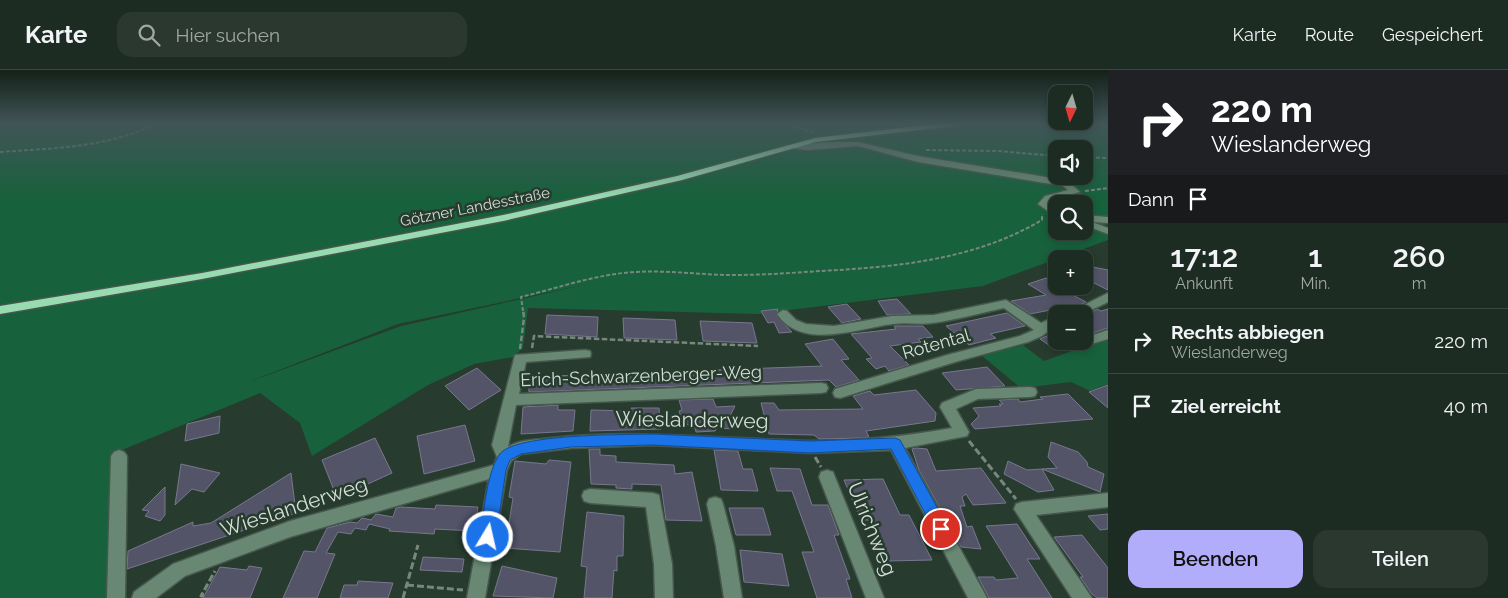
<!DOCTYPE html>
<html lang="de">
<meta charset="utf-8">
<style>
:root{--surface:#1d2c22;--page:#2a382f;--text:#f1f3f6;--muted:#a0a7a5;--line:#3b4840;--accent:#b1adfa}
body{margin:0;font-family:Raleway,sans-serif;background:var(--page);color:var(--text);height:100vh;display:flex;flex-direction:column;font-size:19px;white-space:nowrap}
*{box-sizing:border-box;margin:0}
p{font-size:16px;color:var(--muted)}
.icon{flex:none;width:28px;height:28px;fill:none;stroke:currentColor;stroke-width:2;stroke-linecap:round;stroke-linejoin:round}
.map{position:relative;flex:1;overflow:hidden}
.panel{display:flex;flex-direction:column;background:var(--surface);width:400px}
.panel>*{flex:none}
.banner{background:#202124;color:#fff;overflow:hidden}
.needle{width:32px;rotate:185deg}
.controls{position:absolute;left:1048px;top:15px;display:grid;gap:10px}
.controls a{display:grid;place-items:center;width:45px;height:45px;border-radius:10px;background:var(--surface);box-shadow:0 2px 8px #0003,0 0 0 1px var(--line);font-size:25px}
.pin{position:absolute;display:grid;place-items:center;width:42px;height:42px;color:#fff;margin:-21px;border:2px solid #fff;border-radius:50%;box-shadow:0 1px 5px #0007}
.me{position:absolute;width:55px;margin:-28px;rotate:9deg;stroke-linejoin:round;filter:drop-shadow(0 0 4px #0008)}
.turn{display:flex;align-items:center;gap:18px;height:105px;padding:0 20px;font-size:22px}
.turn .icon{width:65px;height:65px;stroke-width:2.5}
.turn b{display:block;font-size:35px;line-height:42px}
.then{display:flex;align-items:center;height:48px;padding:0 20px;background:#0003;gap:10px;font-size:19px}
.eta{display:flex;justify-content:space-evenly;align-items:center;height:85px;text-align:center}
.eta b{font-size:30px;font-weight:600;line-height:35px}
.button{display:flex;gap:10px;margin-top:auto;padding:10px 20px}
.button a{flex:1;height:58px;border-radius:15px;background:var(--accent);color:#111;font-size:20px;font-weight:600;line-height:58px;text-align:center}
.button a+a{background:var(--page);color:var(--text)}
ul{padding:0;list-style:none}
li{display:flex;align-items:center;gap:15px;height:65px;padding:0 20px;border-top:1px solid var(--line)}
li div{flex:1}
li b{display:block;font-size:19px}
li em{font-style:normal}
header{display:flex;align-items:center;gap:30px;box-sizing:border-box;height:70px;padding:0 25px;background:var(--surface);border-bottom:1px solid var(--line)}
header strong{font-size:24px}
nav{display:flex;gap:28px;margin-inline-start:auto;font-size:18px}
.search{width:350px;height:45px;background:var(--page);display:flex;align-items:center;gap:12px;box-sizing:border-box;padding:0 18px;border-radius:15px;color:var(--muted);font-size:19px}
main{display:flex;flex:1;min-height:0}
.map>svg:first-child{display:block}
.green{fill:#17613c;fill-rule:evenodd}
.building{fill:#545469;stroke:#78778e}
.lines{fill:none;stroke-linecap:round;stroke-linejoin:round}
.minor-casing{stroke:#46584c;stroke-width:3}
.major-casing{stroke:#46584c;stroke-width:3}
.path-far2{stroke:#78887e;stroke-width:2;stroke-dasharray:4 2;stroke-linecap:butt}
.path-far1{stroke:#78887e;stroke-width:2.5;stroke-dasharray:5.5 2.5;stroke-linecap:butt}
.path{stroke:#78887e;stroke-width:3;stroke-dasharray:7 3;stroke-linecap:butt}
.minor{fill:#688874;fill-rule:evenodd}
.major{fill:#98dbb1;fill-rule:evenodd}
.route{fill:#1a73e8;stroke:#114b97}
.labels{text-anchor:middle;stroke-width:5;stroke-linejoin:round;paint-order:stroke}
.far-street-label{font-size:15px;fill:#d2ded6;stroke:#273b2e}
.street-label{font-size:18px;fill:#d2ded6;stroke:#273b2e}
.near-street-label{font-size:21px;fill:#d2ded6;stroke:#273b2e}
</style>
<header>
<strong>Karte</strong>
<div class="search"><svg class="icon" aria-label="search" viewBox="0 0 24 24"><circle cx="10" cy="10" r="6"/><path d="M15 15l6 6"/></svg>Hier suchen</div>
<nav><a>Karte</a><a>Route</a><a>Gespeichert</a></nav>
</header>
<main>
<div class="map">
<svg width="1108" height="528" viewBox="0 0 1108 528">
<rect width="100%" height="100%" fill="#273b2e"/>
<g class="green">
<path d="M0,54H1108V149L1084,147V134H1056V161H1084V155L1108,164V170L983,216L758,244L528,238L523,278L513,287L474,294L428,315L312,386L300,353L260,323L117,382L108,528H0ZM1056,79H1084V106H1056ZM583,215L401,256L251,311L398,254Z"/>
<polygon points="1108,268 1108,314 1090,321 1071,312 1023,318 1017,315 981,285 1023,275 1044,291"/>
</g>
<g class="building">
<polygon points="1093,197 1108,200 1108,220 1084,208 1084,202"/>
<polygon points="1046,208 1056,216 1086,232 1070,240 1066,237 1030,244 1011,231 1046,225 1028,214"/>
<polygon points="897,229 911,244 887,245 878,231"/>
<polygon points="847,234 861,249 842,253 828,237"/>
<polygon points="778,239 776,245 792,262 779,263 774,252 768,253 761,241"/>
<polygon points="1097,239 1101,241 1108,239 1108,258 1084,266 1084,250 1089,247 1088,244"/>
<polygon points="1007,243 1025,256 990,264 996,268 969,275 946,256"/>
<polygon points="547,245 598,247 597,267 545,264"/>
<polygon points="623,248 675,250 677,270 624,268"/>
<polygon points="700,251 752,253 757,273 703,271"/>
<polygon points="894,256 923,256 933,267 918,269 921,272 890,276 909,295 889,301 885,296 876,299 866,289 872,288 851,264 896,259"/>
<polygon points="1056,262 1056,280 1040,269"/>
<polygon points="833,269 849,289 841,290 859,310 836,317 829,310 529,322 528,307 822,296 805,274"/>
<polygon points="987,297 1005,316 956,320 942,303"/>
<polygon points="477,298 501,320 469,340 445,316"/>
<polygon points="1108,315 1108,338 1089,322"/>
<polygon points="916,320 936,343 935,351 866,361 869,367 863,368 819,369 814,365 769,364 761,333 774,333 779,340 863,339 853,326 870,321 874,325"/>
<polygon points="1068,324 1093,349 975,359 971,354 979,346 973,338 1001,336 999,334 1003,334 999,330 1018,329 1020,332 1043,329 1040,327"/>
<polygon points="713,329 716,337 735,336 729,348 734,359 717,358 715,361 696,362 695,358 686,354 685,349 681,348 679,341 682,340 679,330"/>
<polygon points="558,335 558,340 575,340 573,361 521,364 523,337"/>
<polygon points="631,338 659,338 661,359 590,361 591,340 632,341"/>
<polygon points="220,346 219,363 185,371 187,354"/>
<polygon points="465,355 475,391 424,404 417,366"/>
<polygon points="375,368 392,403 337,428 322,390"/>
<polygon points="1051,372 1078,382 1087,392 1088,397 1104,404 1100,422 1042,399 1054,420 1038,422 1004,404 1008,391 1027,400 1057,398 1048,387"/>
<polygon points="916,378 927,379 936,401 981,398 1006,433 973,435 966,424 962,427 965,436 960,436 967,457 972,456 981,479 961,477 919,400 912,379"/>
<polygon points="589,379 600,379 600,385 616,386 616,392 674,395 675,404 692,402 702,451 666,450 661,415 632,414 632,419 616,418 616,415 591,414"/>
<polygon points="714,380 738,381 743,399 752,399 758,421 721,420"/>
<polygon points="549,390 571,392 560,482 505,478 513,428 509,427 515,391 546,394"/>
<polygon points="181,394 220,403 204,422 192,419 175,435"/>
<polygon points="770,398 800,399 812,435 828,435 839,465 834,465 850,509 846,509 852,528 817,528 802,482 814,482 792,421 777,421"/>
<polygon points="291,403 296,443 127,499 128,481 193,452 193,456 211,453"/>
<polygon points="883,409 900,445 909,445 932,490 888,491 870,450 861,450 844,410"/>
<polygon points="165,417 165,445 160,451 145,446 149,441 142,440"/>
<polygon points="436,435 478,437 474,461 435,459 434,464 389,461 390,459 369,454 366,460 355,458 351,464 338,462 326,483 335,484 317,528 283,528 304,481 315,482 327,458 350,452 357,453 362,448 371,450 376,444 393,447 396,438 401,437 435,439"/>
<polygon points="729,438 763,438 771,465 736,465"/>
<polygon points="587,442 624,446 623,486 617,486 617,501 614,500 612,528 584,528 587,497 581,496"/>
<polygon points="1108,444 1108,459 1100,460 1088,446"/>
<polygon points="1017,454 1040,489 1027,489 1052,528 989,528 978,507 994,507 996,510 1018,508 986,456"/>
<polygon points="1082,465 1108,498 1108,528 1097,528 1092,524 1080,507 1083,507 1054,467"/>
<polygon points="740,480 782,484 789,516 744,512"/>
<polygon points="423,487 464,489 462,502 420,500"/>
<polygon points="249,496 262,498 250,528 203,528 220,497 247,500"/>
<polygon points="502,496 557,508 553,528 493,526"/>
<polygon points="358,511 393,513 388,528 340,528 344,515 357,515"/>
</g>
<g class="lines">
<defs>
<g id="minor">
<path d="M841,72H858L918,86L1058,109L1069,112L1080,122L1056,128L1049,133L1056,139V147L1038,134L1045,126L1068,120L1063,116L918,92L858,76L808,80L789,78L785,76C788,74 832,72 841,72Z"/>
<polygon points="1084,145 1108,147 1108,153 1092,152 1108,158 1108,164 1084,155"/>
<polygon points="1108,223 1108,232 1083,244 1066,244"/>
<path d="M1006,230L1041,253L1056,246V255L1042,266L1028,272L955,292L840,328L835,327L833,323L835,319L947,285L1020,266L1034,260L1004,238C980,243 956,250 932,253C919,255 906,252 893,254C858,258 802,281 777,244L783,240L787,241L796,250L806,254L834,256L892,246L934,245Z"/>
<polygon points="1108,260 1108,269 1085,276 1079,272 1084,271 1084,268"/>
<path d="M585,280L590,281L591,284L590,287L526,292L519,324L821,313L826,314L828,318L826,322L821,323L516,335L508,377C520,369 538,370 552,368C638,359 723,369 809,371C858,372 905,366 952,358L940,337L942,333L976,319L1030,317L1035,318L1037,322L1035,326L1030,327L978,329L956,339L969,362L967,366L905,378L987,528H968L891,380L810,383L653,375L571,378L521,384L511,391L507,400L485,528H467L489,409L290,467L185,506L156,528H132L134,522L173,494L290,451L494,395L497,387L492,375L515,285Z"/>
<polygon points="119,380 124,382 127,386 125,528 107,528 111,386 114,382"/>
<polygon points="827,400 833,402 835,407 884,528 866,528 819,407 821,402"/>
<polygon points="590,419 653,423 659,425 672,494 673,528 655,528 654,494 646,437 590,433 584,431 582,426 584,421"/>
<polygon points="1108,423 1108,437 1036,445 1092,528 1072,528 1014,439 1016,434 1022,432"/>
<polygon points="715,427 721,429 723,434 734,476 742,528 724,528 716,476 707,434 709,429"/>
</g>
<polygon id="major" points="934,54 957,54 953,56 816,72 682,110 503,151 202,209 0,244 0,236 202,203 503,145 677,106 815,68"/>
</defs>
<use href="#minor" class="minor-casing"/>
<use href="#major" class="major-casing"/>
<g class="path-far2">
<polyline points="787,54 812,62"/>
<polyline points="926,80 998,81 1056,86"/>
<path d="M0,82C53,78 107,78 155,54"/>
<polyline points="1084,87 1108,88"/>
<polyline points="1085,121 1108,118"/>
<path d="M523,241L521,227C558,218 597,204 635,202C668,200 701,205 733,205C762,205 791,203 820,201C897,197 974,190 1042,150V144"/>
</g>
<g class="path-far1">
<polyline points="532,278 534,266 758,276"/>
<polyline points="520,279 524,248 523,239"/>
</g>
<g class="path">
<polyline points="969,371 1016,429"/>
<polyline points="815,387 821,397"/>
<polyline points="407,515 463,520"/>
<polyline points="204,526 201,526 215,501"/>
<polyline points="403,528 418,475"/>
</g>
<use href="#minor" class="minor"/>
<use href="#major" class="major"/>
</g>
<linearGradient id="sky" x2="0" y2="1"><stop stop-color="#152019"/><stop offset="0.42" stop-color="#415557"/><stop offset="1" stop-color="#415557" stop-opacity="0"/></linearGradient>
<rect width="1108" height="128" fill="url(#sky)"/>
<path class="route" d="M653,364L810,371L895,368L900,370L949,459L947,464L941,466L936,464L891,379L810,383L653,375L571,377L521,384L510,390L506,400L496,467L494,472L488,474L483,472L480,467C484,443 486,405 499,385C513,363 625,365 653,364Z"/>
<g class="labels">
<g class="far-street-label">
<text transform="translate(475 137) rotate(-11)" y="5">Götzner Landesstraße</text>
</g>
<g class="street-label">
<text transform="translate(936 274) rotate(-16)" y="6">Rotental</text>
<text transform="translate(641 306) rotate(-2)" y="6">Erich-Schwarzenberger-Weg</text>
</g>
<g class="near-street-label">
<text transform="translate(692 350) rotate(1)" y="7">Wieslanderweg</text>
<text transform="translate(294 437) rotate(-18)" y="7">Wieslanderweg</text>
<text transform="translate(872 459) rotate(68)" y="7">Ulrichweg</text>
</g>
</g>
</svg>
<div class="controls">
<a><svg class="needle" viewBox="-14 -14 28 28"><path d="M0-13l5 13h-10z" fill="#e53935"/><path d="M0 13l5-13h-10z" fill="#a0a7a5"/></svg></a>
<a><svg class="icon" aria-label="sound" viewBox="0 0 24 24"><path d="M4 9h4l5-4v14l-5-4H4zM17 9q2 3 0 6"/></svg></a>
<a><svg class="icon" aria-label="search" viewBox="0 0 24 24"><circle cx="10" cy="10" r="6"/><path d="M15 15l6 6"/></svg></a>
<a>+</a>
<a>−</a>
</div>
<div class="pin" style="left:941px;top:459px;background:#d93025"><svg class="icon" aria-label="arrive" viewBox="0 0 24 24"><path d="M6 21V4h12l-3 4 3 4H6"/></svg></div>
<svg class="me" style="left:488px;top:467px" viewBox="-20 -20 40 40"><circle r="17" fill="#1a73e8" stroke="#fff" stroke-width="3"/><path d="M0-11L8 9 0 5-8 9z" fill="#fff"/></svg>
</div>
<section class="panel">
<div class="banner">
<div class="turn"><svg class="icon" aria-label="right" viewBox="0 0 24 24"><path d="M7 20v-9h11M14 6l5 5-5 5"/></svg><div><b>220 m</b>Wieslanderweg</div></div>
<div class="then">Dann<svg class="icon" aria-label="arrive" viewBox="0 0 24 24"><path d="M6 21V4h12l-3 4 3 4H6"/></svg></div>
</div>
<div class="eta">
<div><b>17:12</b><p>Ankunft</p></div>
<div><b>1</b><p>Min.</p></div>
<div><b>260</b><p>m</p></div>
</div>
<ul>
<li><svg class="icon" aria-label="right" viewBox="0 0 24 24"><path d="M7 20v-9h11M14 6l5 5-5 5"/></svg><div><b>Rechts abbiegen</b><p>Wieslanderweg</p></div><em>220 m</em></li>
<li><svg class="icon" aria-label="arrive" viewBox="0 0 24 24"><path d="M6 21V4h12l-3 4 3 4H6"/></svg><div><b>Ziel erreicht</b></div><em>40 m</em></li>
</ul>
<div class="button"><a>Beenden</a><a>Teilen</a></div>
</section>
</main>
